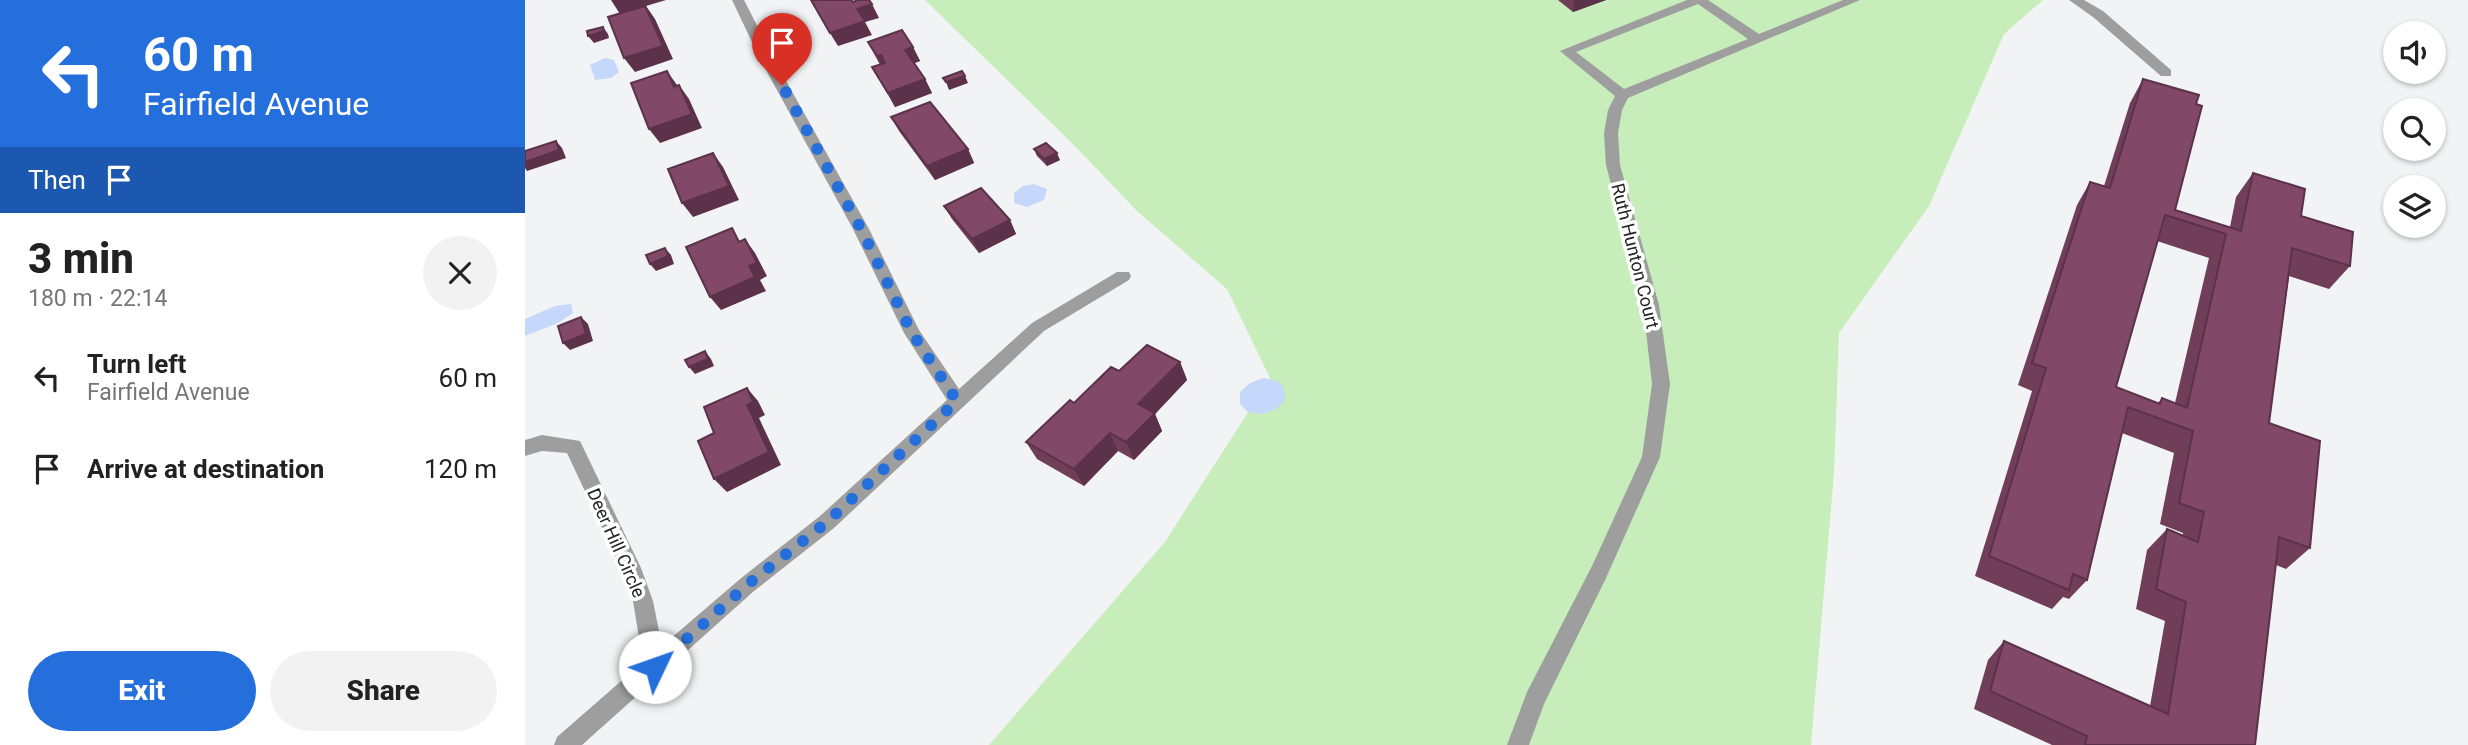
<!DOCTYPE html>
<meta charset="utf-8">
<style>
:root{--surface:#fff;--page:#f2f2f2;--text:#222;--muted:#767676;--accent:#246fdb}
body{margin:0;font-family:Roboto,sans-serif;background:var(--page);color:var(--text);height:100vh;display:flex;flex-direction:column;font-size:26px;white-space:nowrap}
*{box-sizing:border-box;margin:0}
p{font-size:23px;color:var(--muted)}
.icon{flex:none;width:38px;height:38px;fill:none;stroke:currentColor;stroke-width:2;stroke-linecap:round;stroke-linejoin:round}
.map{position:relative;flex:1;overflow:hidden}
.panel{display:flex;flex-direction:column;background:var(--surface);width:525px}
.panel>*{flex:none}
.guide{background:#246fdb;color:#fff;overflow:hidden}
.buttons{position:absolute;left:1858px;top:21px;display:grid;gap:14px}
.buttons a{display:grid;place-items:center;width:63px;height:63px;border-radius:50%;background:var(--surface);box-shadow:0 2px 5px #0004;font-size:35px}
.pin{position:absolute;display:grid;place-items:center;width:60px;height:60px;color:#fff;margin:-72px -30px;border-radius:50% 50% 50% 0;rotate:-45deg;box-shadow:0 0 7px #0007}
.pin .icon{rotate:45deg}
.me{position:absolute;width:77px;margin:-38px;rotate:48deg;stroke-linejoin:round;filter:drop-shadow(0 0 5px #0008)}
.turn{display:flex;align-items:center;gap:24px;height:147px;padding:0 28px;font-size:32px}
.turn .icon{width:91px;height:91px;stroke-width:2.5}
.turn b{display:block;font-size:49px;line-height:60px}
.then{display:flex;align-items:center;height:66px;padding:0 28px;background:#0003;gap:14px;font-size:26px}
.round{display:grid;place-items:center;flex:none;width:74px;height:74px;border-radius:37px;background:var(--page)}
.headline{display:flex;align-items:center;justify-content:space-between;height:119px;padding:0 28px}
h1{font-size:42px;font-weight:800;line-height:52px}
.cta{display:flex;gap:14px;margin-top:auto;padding:14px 28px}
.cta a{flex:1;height:80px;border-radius:42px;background:var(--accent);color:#fff;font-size:28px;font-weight:800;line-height:80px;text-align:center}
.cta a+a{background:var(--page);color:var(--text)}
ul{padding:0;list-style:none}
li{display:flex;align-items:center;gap:21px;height:91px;padding:0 28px}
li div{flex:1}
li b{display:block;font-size:26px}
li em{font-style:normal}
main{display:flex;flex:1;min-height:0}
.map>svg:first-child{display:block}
.green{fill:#c7edba}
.water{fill:#c5d7fa}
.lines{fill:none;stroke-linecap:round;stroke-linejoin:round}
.minor{fill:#9f9e9f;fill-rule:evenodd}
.wall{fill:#703e59;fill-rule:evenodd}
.shaded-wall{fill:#5b3249}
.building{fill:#824868;stroke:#5b3249;stroke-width:2;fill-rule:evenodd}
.route{stroke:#246fdb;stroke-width:12;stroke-dasharray:0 21.6}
.labels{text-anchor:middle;stroke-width:7;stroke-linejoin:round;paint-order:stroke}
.street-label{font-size:18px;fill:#242525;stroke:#fff}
</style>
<main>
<section class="panel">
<div class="guide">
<div class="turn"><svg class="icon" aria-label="left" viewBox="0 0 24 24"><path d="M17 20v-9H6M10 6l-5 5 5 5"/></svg><div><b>60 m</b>Fairfield Avenue</div></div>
<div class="then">Then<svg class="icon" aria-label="arrive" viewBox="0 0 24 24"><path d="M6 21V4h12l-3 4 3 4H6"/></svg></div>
</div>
<div class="headline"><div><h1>3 min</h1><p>180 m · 22:14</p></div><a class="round"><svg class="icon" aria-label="close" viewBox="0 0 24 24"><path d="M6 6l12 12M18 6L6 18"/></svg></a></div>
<ul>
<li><svg class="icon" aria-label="left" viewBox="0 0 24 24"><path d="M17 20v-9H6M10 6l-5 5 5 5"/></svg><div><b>Turn left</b><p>Fairfield Avenue</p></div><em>60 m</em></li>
<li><svg class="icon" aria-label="arrive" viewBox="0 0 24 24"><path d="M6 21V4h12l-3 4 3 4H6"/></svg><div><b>Arrive at destination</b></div><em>120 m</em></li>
</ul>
<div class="cta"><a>Exit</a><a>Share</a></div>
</section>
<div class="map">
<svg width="1943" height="745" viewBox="0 0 1943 745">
<rect width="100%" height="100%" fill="#f2f3f4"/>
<polygon class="green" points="400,0 1518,0 1479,34 1404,206 1314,333 1309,473 1286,745 464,745 640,542 745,378 702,289 612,211 547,143"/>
<g class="water">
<polygon points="80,58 89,60 94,72 86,78 70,80 65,65"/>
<polygon points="509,184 522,189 519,200 502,207 489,203 489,193 498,186"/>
<polygon points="46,304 48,313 33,323 0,336 0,319 30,306"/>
<path d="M739,378L753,381C774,402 743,419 723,412L715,404V392L725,383Z"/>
</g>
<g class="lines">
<g class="minor">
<polygon points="207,0 219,0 250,61 344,229 394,330 434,389 507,323 592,272 604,272 606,276 604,280 519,331 309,528 229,591 57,745 29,745 32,737 118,662 108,601 97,570 42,453 17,451 0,456 0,440 17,435 55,441 116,568 128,601 137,646 215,579 295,516 422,400 379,333 328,229 236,61"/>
<path d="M1162,0H1183L1234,34L1318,0H1335L1103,98L1097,110L1093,133L1095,165L1134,305L1145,384L1135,457L1081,578L1019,704L1004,745H982L1002,692L1067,566L1117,457L1127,384L1118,305L1081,165L1079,133L1083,110L1090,96L1035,51ZM1173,4L1223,39L1099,89L1051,52Z"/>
<polygon points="1544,0 1559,0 1578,11 1646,70 1646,76 1636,76 1568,17"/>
</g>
</g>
<g class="wall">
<polygon points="1033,0 1081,0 1048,12"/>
<polygon points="343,42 388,47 395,61 389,63 400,79 407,93 370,107 347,67 355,65"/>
<path d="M1618,79L1650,210L1705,227L1711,197L1728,173L1776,216L1825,266L1804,289L1764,276L1744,423L1785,548L1761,569L1751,565L1730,745H1527L1449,709L1463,660L1479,641L1625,706L1640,621L1611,609L1622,550L1642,529L1658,536V533L1635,524L1649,453L1597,433L1562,580L1544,599L1538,597L1527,609L1450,576L1507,391L1493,385L1552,205L1565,182L1579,186L1605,103ZM1632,241L1684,258L1650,403L1637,398L1633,403L1591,387Z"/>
<polygon points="366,117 443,149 449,163 410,180 374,131"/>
<polygon points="509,149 535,160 522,166 512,156"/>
<polygon points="419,206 485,220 491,234 454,253 427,219"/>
<polygon points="655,362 662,380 630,414 637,431 609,460 593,451 559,486 512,459 501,442 549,403 594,371"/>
</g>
<g class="shaded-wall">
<polygon points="86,0 141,0 121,6 130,19 148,59 110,72 99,58 95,14"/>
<polygon points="1049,0 1081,0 1048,12"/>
<polygon points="347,4 354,18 340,22 347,35 313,46 305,33 332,9"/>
<polygon points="78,27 83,34 84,38 69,43 63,36"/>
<polygon points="388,47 395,61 387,64 380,50"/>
<polygon points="356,55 363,69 359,70 352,56"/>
<polygon points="142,71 152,85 149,87"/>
<polygon points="440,76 443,83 424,90 421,82"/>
<polygon points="400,79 407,93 370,107 363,93"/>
<polygon points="154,85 164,99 177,128 135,143 124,129"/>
<polygon points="31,141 37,148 41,158 2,171 0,168 0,162"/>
<polygon points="443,149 449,163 410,180 402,166"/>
<polygon points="188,153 198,167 214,200 168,217 157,203"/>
<polygon points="532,153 535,160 522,166 519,159"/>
<polygon points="485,220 491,234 454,253 447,239"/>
<polygon points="220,239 230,253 242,276 235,280 241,291 196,310 185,297 224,266"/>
<polygon points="140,248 146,255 149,264 131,271 125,264"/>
<polygon points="56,317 63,324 68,341 45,350 38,343"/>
<polygon points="180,351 186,359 189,366 170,374 164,367"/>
<polygon points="655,362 662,380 630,414 637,431 609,460 601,442 613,404"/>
<polygon points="222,388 233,401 240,415 234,418 256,465 202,492 189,479 222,405"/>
<polygon points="585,433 593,451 559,486 549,469"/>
</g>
<g class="building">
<polygon points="286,0 326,0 328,2 333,0 344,0 347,4 332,9 340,21 305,33"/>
<polygon points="120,6 138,46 99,58 83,17"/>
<polygon points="78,27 79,31 63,36 62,31"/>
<polygon points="377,30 388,47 380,50 400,79 363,93 347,67 360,63 356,55 352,56 343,42"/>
<polygon points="142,71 149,87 154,85 167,114 124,129 106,83"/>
<polygon points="437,71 440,76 421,82 418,78"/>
<path d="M1618,79L1674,95L1671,104L1677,106L1650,210L1716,231L1728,173L1780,189L1776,216L1828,232L1825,266L1767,248L1744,423L1795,441L1785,548L1754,537L1730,745H1560L1562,736L1465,691L1479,641L1643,714L1661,602L1631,589L1642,529L1673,542L1679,512L1654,503L1668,431L1603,407L1562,580L1548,574L1544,590L1464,556L1521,368L1507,363L1565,182L1585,188ZM1640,215L1701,234L1662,408L1637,398L1635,404L1591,387Z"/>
<polygon points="405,102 443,149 402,166 366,117"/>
<polygon points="31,141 34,150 0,162 0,151"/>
<polygon points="521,143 532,153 519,159 509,149"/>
<polygon points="188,153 204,186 157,203 143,169"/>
<polygon points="456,188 485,220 447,239 419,206"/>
<polygon points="207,228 214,242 220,239 232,263 224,266 230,277 185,297 161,247"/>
<polygon points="140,248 143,256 125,264 121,255"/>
<polygon points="56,317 61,334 38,343 33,326"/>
<polygon points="622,345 655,362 613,404 630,413 601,442 585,433 549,469 501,442 545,400 549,403 586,367 594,371"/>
<polygon points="180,351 183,359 164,367 160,360"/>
<polygon points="222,388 228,402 222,405 244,452 189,479 173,441 189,433 179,407"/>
</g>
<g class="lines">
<polyline class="route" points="130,667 222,585 302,522 432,401 387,333 336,229 257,85"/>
</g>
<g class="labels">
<g class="street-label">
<text transform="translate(1110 256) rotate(76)" y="6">Ruth Hunton Court</text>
<text transform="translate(91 543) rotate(66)" y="6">Deer Hill Circle</text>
</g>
</g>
</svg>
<div class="buttons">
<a><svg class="icon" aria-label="sound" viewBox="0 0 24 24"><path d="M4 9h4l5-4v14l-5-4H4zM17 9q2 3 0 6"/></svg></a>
<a><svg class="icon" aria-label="search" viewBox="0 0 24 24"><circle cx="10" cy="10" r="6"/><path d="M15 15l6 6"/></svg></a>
<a><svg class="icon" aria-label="layers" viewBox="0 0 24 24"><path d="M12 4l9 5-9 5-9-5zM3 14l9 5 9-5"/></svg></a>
</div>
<div class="pin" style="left:257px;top:85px;background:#d93025"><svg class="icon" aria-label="arrive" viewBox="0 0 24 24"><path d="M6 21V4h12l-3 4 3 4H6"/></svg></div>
<svg class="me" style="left:130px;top:667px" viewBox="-20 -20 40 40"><circle r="19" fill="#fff"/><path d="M0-13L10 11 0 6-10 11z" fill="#246fdb"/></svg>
</div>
</main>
